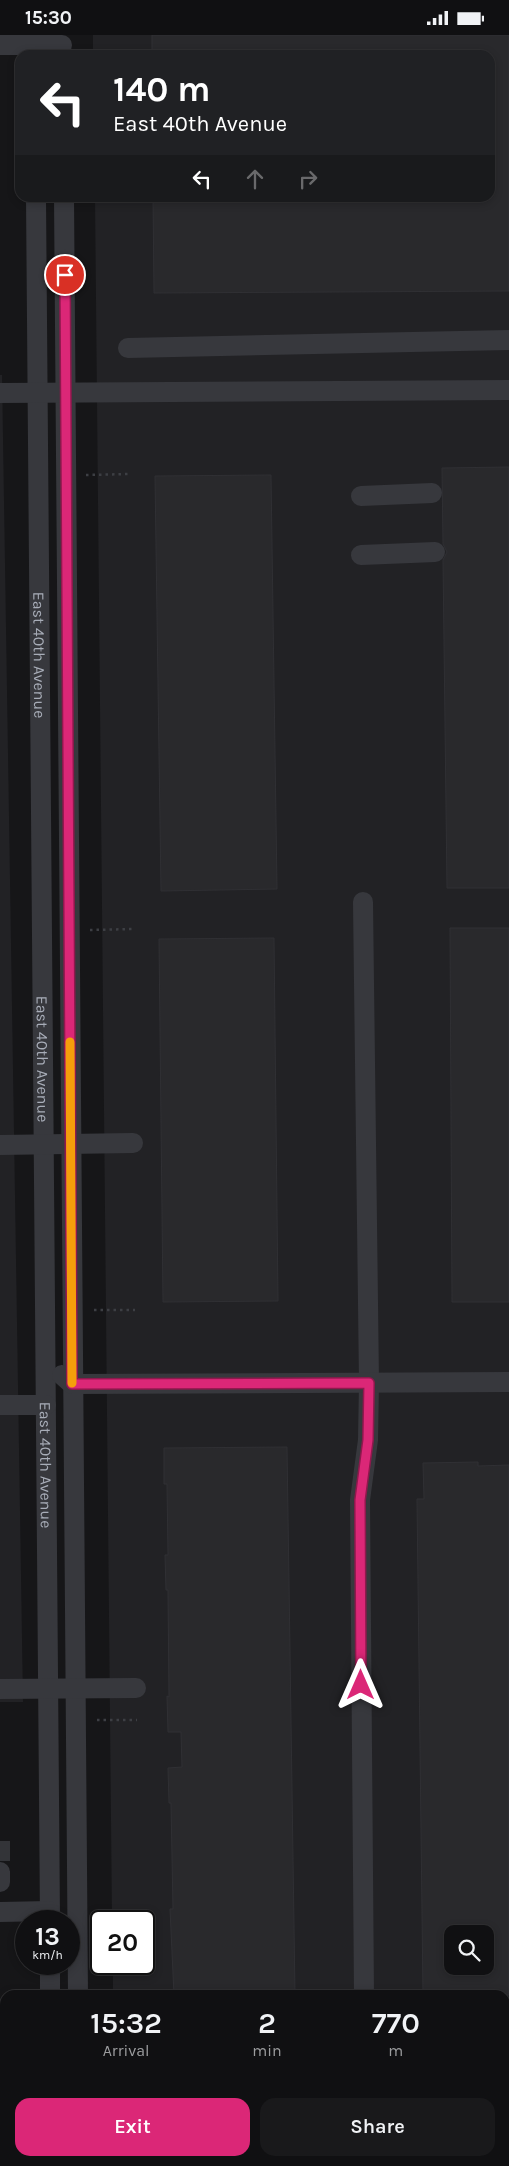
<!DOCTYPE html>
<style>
:root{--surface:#101012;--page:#19191b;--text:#f1f3f6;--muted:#9c9d9f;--line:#303032;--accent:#db2777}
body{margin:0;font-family:Karla,sans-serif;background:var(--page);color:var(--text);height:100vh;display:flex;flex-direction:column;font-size:19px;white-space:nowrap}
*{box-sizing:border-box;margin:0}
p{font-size:16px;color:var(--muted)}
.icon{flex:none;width:28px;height:28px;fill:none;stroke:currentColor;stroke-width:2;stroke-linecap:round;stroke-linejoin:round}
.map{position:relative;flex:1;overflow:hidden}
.side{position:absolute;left:0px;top:1955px;width:510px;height:176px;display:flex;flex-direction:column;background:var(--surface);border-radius:15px 15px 0 0;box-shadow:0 2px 8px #0003,0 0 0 1px var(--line)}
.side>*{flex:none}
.guide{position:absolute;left:15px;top:15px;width:480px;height:152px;border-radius:15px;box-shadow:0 2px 8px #0003,0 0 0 1px var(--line);background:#202124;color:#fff;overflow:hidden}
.fabs{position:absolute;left:444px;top:1890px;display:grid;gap:10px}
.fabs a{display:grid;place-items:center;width:50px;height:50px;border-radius:10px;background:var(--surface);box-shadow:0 2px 8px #0003,0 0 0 1px var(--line);font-size:25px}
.speed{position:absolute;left:15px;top:1875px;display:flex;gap:10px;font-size:25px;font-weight:700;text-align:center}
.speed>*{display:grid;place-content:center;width:65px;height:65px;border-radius:50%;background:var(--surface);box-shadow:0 2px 8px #0003,0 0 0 1px var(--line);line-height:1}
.speed small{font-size:12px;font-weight:400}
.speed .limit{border:2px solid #111;border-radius:8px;background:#fff;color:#111}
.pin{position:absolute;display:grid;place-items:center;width:42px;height:42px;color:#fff;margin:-21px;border:2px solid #fff;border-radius:50%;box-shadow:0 1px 5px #0007}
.me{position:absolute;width:55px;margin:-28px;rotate:0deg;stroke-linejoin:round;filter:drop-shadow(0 0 4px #0008)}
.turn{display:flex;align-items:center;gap:18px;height:105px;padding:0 15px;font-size:22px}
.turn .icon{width:65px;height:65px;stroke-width:2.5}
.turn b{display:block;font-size:35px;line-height:42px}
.lanes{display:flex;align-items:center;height:48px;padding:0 15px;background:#0003;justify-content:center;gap:25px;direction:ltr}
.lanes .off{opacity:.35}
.eta{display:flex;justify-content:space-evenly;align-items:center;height:85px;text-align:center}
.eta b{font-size:30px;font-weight:600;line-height:35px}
.cta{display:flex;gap:10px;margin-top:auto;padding:10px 15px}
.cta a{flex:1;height:58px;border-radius:15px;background:var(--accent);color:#fff;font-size:20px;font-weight:600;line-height:58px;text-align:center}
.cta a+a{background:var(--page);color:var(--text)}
.status{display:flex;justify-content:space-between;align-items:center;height:35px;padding:0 25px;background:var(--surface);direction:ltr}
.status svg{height:14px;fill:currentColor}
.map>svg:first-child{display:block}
.built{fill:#222225;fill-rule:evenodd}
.building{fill:#29292c;stroke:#303034;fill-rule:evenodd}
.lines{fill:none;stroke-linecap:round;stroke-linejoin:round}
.minor-tunnel{stroke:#333438;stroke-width:20;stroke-dasharray:20 10;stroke-linecap:butt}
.path{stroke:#3d3f44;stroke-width:2.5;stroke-dasharray:2.5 4;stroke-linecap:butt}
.minor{stroke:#37383d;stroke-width:20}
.route-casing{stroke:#8e194d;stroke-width:12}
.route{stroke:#db2777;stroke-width:9}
.slow{stroke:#f59e0b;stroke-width:9}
.labels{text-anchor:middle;stroke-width:5;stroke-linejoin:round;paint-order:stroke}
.street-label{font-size:16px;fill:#a8adb8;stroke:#111113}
</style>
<div class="status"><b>15:30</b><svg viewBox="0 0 49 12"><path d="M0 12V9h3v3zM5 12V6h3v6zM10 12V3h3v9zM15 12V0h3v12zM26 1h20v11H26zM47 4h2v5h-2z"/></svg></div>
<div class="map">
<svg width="509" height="2131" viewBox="0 0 509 2131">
<rect width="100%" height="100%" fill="#161618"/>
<g class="built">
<path d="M93,0H509V2131H115V2126H505V1960H113V1929H144V1886H112L95,163L490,162V20H93ZM452,1899H485V1931H452Z"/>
<polygon points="0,340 2,340 23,1667 0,1667"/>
</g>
<g class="building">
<polygon points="152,0 509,0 509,256 154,258 153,162 490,162 490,20 152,20"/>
<polygon points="509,432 509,853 447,853 443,525 447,517 443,509 442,433"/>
<polygon points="271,440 277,854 161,856 155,441"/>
<polygon points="450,893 509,893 509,1267 452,1267"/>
<polygon points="274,903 278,1266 163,1267 159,904"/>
<polygon points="287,1412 295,1960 174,1960 170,1874 173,1874 171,1768 169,1768 168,1733 182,1732 181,1697 168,1697 167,1661 169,1662 168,1555 166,1555 165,1520 168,1520 167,1449 164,1449 164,1413"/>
<path d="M478,1427V1431L509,1430V1960H423L417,1464H424L423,1428ZM452,1899H485V1931H452Z"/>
</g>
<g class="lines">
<polyline class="minor-tunnel" points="0,1806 0,1837"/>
<g class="path">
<polyline points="86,440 129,439"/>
<polyline points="90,895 133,894"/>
<polyline points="94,1275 135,1275"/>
<polyline points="97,1685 137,1685"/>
<polyline points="130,2131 130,2128 143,2127"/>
</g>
<g class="minor">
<polyline points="0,10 62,10"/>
<path id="s1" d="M36,162L50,1886"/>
<polyline points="64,162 78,1960"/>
<polyline points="128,313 509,305"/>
<polyline points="0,358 509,355"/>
<polyline points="361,461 432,458"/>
<polyline points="361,520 435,517"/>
<polyline points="363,867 369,1348 368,1405 360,1465 364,1960"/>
<polyline points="0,1110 133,1108"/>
<polyline points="62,1340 72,1349 509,1347"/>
<polyline points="0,1370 46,1370"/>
<polyline points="0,1654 136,1653"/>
<polyline points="0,1847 0,1837"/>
<polyline points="0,1877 49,1876"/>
<polyline points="50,1929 50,1960"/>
<polyline points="0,2010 5,2010"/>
<polyline points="0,2071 5,2071"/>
<polyline points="0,2096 5,2096"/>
<polyline points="52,2126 52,2131"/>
<polyline points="81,2126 81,2131"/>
<polyline points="320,2126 320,2131"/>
<polyline points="365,2126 365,2131"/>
</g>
</g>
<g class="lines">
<defs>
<polyline id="route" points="65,240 72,1349 369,1348 368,1405 360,1465 361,1650"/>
</defs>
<use href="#route" class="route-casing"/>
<use href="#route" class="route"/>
<polyline class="slow" points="70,1007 72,1348"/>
</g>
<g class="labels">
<g class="street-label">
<text dy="6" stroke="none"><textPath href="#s1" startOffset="458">East 40th Avenue</textPath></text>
<text dy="6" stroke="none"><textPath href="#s1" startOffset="862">East 40th Avenue</textPath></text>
<text dy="6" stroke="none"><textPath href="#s1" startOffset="1268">East 40th Avenue</textPath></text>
</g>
</g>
</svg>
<div class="fabs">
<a><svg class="icon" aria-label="search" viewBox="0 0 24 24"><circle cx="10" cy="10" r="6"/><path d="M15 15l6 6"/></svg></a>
</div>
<div class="speed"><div>13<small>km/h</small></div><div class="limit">20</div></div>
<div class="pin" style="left:65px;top:240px;background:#d93025"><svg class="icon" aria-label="arrive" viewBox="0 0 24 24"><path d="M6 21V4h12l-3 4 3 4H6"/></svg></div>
<svg class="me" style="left:361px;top:1650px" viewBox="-20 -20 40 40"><path d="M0-17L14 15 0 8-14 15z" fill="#db2777" stroke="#fff" stroke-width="4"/></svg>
<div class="guide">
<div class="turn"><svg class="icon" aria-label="left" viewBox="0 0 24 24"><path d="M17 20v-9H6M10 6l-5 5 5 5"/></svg><div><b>140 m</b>East 40th Avenue</div></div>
<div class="lanes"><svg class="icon" aria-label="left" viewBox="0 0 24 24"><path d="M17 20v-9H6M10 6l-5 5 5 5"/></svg><svg class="icon off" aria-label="ahead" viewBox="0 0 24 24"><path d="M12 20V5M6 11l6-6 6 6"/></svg><svg class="icon off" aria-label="right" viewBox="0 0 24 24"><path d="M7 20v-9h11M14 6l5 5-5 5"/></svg></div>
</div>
<section class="side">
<div class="eta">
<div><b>15:32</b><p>Arrival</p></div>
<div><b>2</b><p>min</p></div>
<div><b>770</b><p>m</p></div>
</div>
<div class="cta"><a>Exit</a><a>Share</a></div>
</section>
</div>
